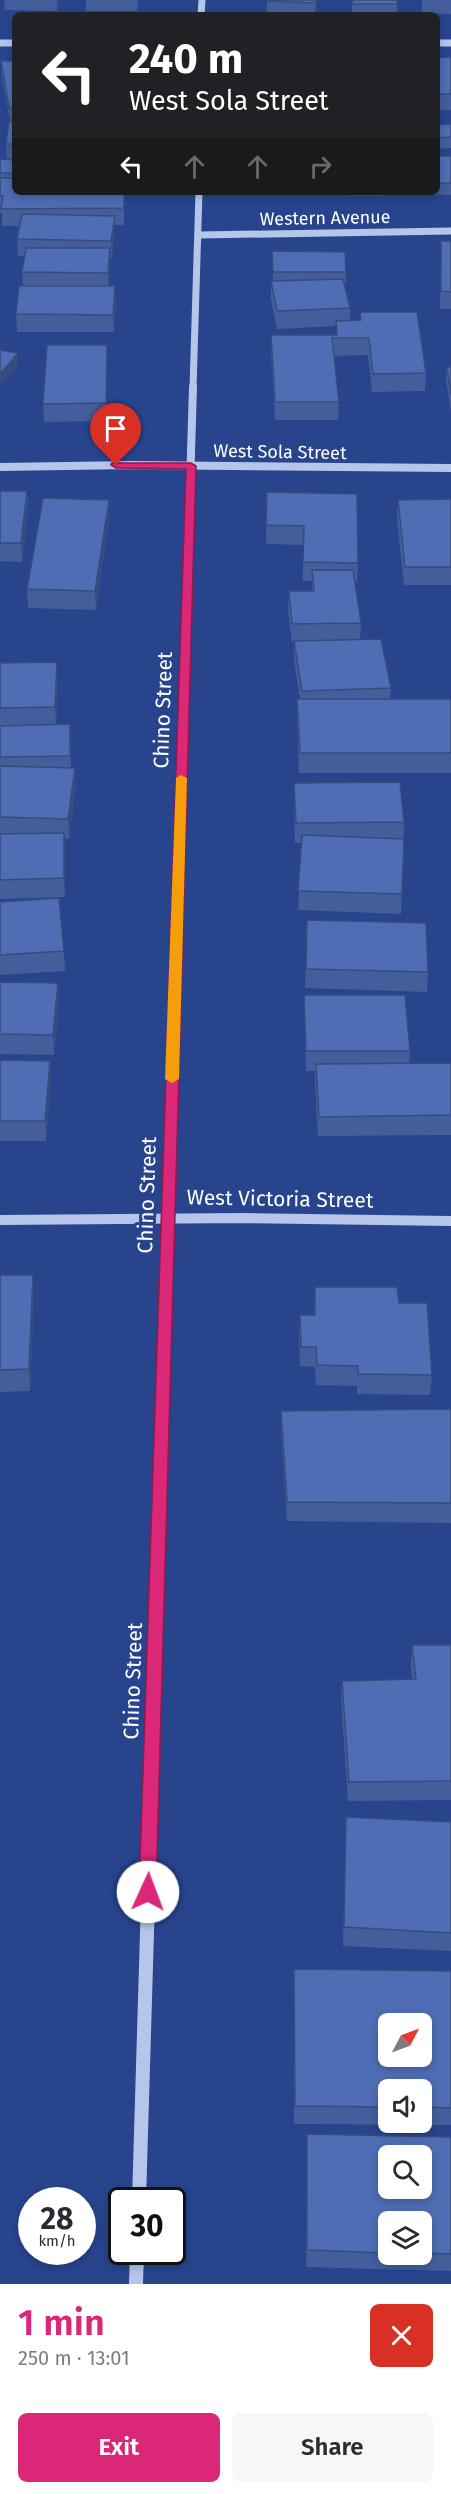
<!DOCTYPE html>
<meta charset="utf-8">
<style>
:root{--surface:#fff;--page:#f7f7f7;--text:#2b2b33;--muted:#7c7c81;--accent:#db2777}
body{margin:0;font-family:"Fira Sans",sans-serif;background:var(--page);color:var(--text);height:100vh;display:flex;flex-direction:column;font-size:22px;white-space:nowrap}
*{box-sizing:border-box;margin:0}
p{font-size:20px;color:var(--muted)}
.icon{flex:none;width:33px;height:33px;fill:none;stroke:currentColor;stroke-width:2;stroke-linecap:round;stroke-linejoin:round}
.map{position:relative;height:2284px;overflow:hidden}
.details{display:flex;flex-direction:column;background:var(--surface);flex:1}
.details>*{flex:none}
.banner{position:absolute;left:12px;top:12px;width:428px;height:183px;border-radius:9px;box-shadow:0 3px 9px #0003;background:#202124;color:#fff;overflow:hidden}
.needle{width:39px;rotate:49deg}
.fabs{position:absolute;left:378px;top:2013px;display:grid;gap:12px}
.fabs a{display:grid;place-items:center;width:54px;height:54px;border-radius:9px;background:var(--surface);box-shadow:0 3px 9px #0003;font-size:30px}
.speed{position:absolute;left:18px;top:2187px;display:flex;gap:12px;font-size:30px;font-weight:700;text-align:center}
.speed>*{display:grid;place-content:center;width:78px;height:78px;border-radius:50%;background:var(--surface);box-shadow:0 3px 9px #0003;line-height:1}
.speed small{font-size:15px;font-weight:400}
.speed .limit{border:3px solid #111;border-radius:9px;background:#fff;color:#111}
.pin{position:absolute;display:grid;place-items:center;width:51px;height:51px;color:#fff;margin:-62px -26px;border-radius:50% 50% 50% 0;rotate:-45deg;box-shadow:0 0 6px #0007}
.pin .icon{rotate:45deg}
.me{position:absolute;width:66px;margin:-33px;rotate:2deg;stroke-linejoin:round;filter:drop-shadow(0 0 4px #0008)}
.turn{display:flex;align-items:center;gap:21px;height:126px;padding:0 18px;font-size:27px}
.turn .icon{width:78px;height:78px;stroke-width:2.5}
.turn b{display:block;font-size:42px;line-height:51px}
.lanes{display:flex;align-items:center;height:57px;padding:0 18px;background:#0003;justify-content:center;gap:30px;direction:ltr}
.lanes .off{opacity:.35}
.round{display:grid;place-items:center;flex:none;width:63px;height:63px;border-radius:9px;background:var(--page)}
.headline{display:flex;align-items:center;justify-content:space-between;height:102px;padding:0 18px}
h1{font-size:36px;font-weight:600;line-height:45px;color:var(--accent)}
.cta{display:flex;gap:12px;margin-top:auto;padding:12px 18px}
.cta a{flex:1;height:69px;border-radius:9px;background:var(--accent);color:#fff;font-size:24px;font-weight:600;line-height:69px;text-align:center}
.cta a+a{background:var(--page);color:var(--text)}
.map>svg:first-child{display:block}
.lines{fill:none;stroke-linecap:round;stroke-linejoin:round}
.minor-far3{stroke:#b6c6ea;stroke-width:7}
.minor-far2{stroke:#b6c6ea;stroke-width:8}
.minor-far1{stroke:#b6c6ea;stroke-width:10}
.minor{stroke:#b6c6ea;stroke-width:14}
.wall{fill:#445e9b;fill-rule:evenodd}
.shaded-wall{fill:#374c7e}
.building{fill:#4f6db4;stroke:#374c7e;stroke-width:1.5;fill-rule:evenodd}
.route{fill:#db2777;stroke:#8e194d;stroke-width:1.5}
.slow{fill:#f59e0b}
.labels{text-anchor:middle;stroke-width:6;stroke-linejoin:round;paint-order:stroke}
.far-street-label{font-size:18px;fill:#fff;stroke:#27448d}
.street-label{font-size:21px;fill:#fff;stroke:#27448d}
</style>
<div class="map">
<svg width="451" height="2284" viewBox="0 0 451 2284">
<rect width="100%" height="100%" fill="#27448d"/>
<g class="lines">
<g class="minor-far3">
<polyline points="201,15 202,0"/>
<polyline points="0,43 15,43"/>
<polyline points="436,43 451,43"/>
<polyline points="199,235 451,231"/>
<polyline points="193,388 199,192"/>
</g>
<g class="minor-far2">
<polyline points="0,467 132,465 451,468"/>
<polyline points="178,879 193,387"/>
</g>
<g class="minor-far1">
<polyline points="0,1220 243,1218 451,1221"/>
<polyline points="160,1499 179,877"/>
</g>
<g class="minor">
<polyline points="139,2200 160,1498"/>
<polyline points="136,2284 137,2252"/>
</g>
</g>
<g class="wall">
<polygon points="4,0 60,0 57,11 5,10"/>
<polygon points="86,0 138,0 137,11 86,11"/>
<polygon points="267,0 317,0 315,13 267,12"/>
<polygon points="352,0 397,0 397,15 352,14"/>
<polygon points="422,0 451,0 451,14 422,13"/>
<polygon points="451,57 451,110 436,110 436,58"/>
<polygon points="1,61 15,61 15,192 124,192 124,225 115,225 115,233 112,258 110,258 109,286 115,286 116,304 114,332 17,332 16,314 23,286 22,272 25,256 18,256 17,239 20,226 2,226 2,213 0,213 0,159 7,159 6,144 10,121 2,78"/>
<polygon points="451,124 451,148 436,149 436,125"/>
<polygon points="436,156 451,156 451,195 427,194 427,192 436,192"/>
<polygon points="279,192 321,192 321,193"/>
<polygon points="336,192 384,192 384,196 336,195"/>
<polygon points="441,241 451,241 451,309 440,309"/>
<polygon points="272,251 346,272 346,283 344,283 350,308 350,321 360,320 360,312 426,373 425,391 372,392 368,355 334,356 339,402 338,420 275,420 271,353 271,335 336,335 336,326 277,329 271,299 271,281 273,281"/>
<polygon points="107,345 106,421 44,422 43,404"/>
<polygon points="447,367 451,367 451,412 446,379"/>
<polygon points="0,491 27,491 28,509 22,562 0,561"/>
<polygon points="267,492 358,563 357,582 355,582 361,623 360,639 391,688 390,699 451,699 451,773 299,773 297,719 297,699 300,699 294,660 294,643 292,643 288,610 289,591 312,591 312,581 303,581 303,545 266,544"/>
<polygon points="451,499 451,585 404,585 397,518 398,500"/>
<polygon points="109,500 109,518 96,610 28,608 27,589"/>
<polygon points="0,663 58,681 56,725 70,724 71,768 76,787 69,839 64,838 65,897 0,899"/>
<polygon points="294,783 404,822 401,914 298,910 302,843 295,843 294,803"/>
<polygon points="0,902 64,951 65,971 0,975"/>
<polygon points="307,920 428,972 427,992 305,988"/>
<polygon points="0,982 58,983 59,1002 54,1055 0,1054"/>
<polygon points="304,995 410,1051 409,1063 451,1063 451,1135 318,1136 315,1084 315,1071 306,1071 304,1014"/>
<polygon points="0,1060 50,1061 51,1080 46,1141 0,1141"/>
<polygon points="0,1275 33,1275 34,1297 30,1391 0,1392"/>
<polygon points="315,1287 399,1303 432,1375 430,1395 357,1394 357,1386 316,1385 315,1367 300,1366 299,1335 300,1315 314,1315"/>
<polygon points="451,1409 451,1523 287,1521 281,1431 281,1411"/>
<polygon points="412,1645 451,1645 451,1800 348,1801 341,1700 342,1681 412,1680 411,1665"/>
<polygon points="346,1817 451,1822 451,1951 343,1946"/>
<path d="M294,1969L451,1971V2125L294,2124ZM388,2090H422V2122H388Z"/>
<path d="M307,2134L451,2137V2271L306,2267ZM388,2222H422V2254H388Z"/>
</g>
<g class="shaded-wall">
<polygon points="57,0 60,0 57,11"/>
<polygon points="115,216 115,233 112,258 111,241"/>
<polygon points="110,248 111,265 108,290 108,273"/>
<polygon points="115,286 116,304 114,332 113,315"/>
<polygon points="18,353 18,365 0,387 0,374"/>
<polygon points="27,491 28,509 22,562 21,543"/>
<polygon points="109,500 109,518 96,610 95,591"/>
<polygon points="57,662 58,681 56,726 55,707"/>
<polygon points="75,768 76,787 69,839 68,819"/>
<polygon points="64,833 65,852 65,897 64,878"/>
<polygon points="58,983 59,1002 54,1055 53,1035"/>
<polygon points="50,1061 51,1080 46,1141 45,1121"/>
<polygon points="33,1275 34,1297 30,1391 29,1369"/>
</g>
<g class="building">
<polygon points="267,0 316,0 315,3 267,1"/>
<polygon points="353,0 397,0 397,4 352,4"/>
<polygon points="451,57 451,94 436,94 436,58"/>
<polygon points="1,61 15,61 15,108 9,108"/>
<polygon points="9,121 15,121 15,144 6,144"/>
<polygon points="451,124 451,137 436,138 436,125"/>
<rect x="436" y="156" width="15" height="27"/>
<polygon points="0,159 15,160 15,173 0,173"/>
<polygon points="0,178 15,178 15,192 124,192 124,208 1,209 3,196 0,196"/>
<polygon points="22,214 115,216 111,241 17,239"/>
<polygon points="441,241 451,241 451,292 441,291"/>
<polygon points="26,248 110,248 108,273 22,272"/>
<polygon points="272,251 345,252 346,272 273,272"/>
<polygon points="343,279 350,308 277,311 271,281"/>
<polygon points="19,286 115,286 113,315 16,314"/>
<polygon points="360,312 417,312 426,373 373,374 369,338 332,338 339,402 275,402 271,335 337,335 336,321 361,320"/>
<polygon points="47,345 107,345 106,403 43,404"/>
<polygon points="0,350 18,353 0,374"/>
<polygon points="447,367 451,367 451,395"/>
<polygon points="0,491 27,491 21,543 0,543"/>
<polygon points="267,492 357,494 358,563 303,562 304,526 266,525"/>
<polygon points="43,498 109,500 95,591 27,589"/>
<polygon points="451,499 451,567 405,567 398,500"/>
<polygon points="312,570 353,570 361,623 292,624 289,591 314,591"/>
<polygon points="381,639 391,688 302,691 294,641"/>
<polygon points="57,662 55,707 0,708 0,663"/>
<polygon points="297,699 451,699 451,753 300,753"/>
<polygon points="70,724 70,756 0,757 0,726"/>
<polygon points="0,766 75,768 68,819 0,817"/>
<polygon points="400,782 404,822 296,823 294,783"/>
<polygon points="64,833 64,878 0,880 0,834"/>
<polygon points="302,835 404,839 402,894 298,891"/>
<polygon points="59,898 64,951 0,955 0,902"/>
<polygon points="307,920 426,923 428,972 306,969"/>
<polygon points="0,982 58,983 53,1035 0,1034"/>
<polygon points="304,995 405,995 410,1051 306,1051"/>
<polygon points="0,1060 50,1061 45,1121 0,1121"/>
<polygon points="451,1063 451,1115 319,1117 316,1064"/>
<polygon points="0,1275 33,1275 29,1369 0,1370"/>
<polygon points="315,1287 397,1287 399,1303 427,1303 432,1375 358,1374 358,1366 317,1365 316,1347 301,1347 300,1315 315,1315"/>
<polygon points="451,1409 451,1503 287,1502 281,1411"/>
<polygon points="412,1645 451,1645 451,1781 349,1782 342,1681 416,1679"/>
<polygon points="346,1817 451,1822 451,1933 344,1927"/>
<path d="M294,1969L451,1971V2108L422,2107V2090H388V2107L295,2106ZM388,2024H422V2056H388Z"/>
<path d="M307,2134L451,2137V2254L422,2253V2222H388V2253L307,2250ZM388,2156H422V2188H388Z"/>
</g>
<polygon class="route" points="112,463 191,463 196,466 156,1892 154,1898 148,1900 141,1898 139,1892 186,469 116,468 111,465"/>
<polygon class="slow" points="181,775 187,778 179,1079 172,1083 165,1079 176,778"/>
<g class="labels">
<g class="far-street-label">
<text transform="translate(325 218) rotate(-1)" y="6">Western Avenue</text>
<text transform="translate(280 452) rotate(1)" y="6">West Sola Street</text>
</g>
<g class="street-label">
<text transform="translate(163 710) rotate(-88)" y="7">Chino Street</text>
<text transform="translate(147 1195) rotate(-88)" y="7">Chino Street</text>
<text transform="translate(280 1199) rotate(1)" y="7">West Victoria Street</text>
<text transform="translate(133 1681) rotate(-88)" y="7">Chino Street</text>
</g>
</g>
</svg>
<div class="fabs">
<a><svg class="needle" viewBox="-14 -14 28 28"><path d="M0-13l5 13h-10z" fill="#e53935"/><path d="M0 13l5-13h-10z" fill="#7c7c81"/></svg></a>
<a><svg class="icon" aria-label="sound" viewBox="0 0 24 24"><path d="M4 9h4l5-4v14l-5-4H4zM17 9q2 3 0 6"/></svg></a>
<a><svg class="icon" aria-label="search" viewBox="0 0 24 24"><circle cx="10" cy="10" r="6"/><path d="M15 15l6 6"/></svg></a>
<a><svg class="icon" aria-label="layers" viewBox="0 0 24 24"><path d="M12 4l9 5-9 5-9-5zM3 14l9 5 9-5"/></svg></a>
</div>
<div class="speed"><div>28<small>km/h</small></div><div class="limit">30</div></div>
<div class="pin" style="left:116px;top:465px;background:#d93025"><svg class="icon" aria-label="arrive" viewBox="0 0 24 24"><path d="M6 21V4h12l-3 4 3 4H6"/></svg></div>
<svg class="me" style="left:148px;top:1892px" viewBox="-20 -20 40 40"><circle r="19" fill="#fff"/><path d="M0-13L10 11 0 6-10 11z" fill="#db2777"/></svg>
<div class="banner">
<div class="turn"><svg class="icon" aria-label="left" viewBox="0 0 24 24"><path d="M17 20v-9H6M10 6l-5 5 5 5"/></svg><div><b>240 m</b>West Sola Street</div></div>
<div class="lanes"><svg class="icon" aria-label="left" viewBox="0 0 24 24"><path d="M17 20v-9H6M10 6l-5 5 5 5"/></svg><svg class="icon off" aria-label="ahead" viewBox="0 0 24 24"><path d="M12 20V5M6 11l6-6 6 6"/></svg><svg class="icon off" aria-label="ahead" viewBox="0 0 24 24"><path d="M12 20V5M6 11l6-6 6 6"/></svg><svg class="icon off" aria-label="right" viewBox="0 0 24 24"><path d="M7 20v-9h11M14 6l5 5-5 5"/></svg></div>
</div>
</div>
<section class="details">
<div class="headline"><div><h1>1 min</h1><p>250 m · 13:01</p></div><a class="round" style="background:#d93025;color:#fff"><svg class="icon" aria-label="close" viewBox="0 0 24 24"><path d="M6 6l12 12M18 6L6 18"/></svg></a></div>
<div class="cta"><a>Exit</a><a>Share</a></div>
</section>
